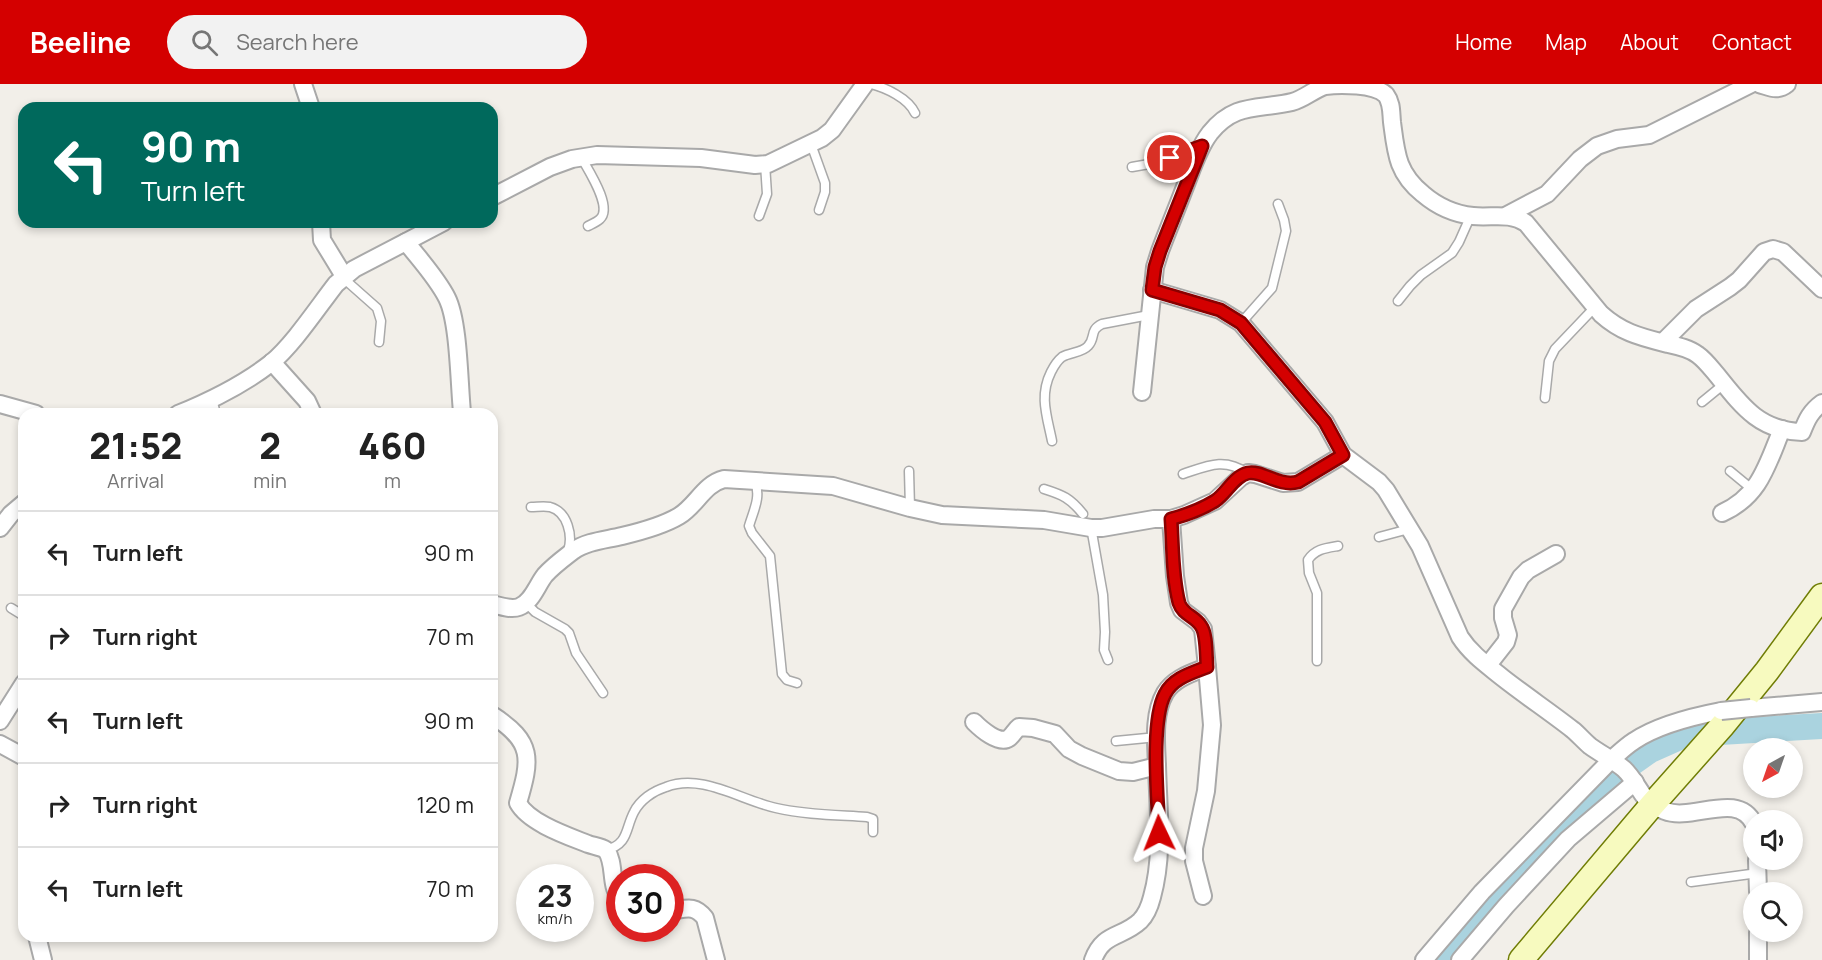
<!DOCTYPE html>
<style>
:root{--surface:#fff;--page:#f2f2f2;--text:#222;--muted:#767676;--line:#e0e0e0;--accent:#d40000}
body{margin:0;font-family:Manrope,sans-serif;background:var(--page);color:var(--text);height:100vh;display:flex;flex-direction:column;font-size:22px;white-space:nowrap}
*{box-sizing:border-box;margin:0}
p{font-size:20px;color:var(--muted)}
.icon{flex:none;width:33px;height:33px;fill:none;stroke:currentColor;stroke-width:2;stroke-linecap:round;stroke-linejoin:round}
.map{position:relative;flex:1;overflow:hidden}
.details{position:absolute;left:18px;top:324px;width:480px;height:534px;display:flex;flex-direction:column;background:var(--surface);border-radius:18px;box-shadow:0 3px 9px #0003}
.details>*{flex:none}
.guide{position:absolute;left:18px;top:18px;width:480px;height:126px;border-radius:18px;box-shadow:0 3px 9px #0003;background:#00695c;color:#fff;overflow:hidden}
.needle{width:39px;rotate:220deg}
.fabs{position:absolute;left:1743px;top:654px;display:grid;gap:12px}
.fabs a{display:grid;place-items:center;width:60px;height:60px;border-radius:50%;background:var(--surface);box-shadow:0 3px 9px #0003;font-size:30px}
.speed{position:absolute;left:516px;top:780px;display:flex;gap:12px;font-size:30px;font-weight:700;text-align:center}
.speed>*{display:grid;place-content:center;width:78px;height:78px;border-radius:50%;background:var(--surface);box-shadow:0 3px 9px #0003;line-height:1}
.speed small{font-size:15px;font-weight:400}
.speed .limit{border:9px solid #d22;background:#fff;color:#111}
.pin{position:absolute;display:grid;place-items:center;width:51px;height:51px;color:#fff;margin:-26px;border:3px solid #fff;border-radius:50%;box-shadow:0 2px 6px #0007}
.me{position:absolute;width:66px;margin:-33px;rotate:358deg;stroke-linejoin:round;filter:drop-shadow(0 0 4px #0008)}
.turn{display:flex;align-items:center;gap:21px;height:126px;padding:0 24px;font-size:27px}
.turn .icon{width:78px;height:78px;stroke-width:2.5}
.turn b{display:block;font-size:42px;line-height:51px}
.eta{display:flex;justify-content:space-evenly;align-items:center;height:102px;text-align:center}
.eta b{font-size:36px;font-weight:800;line-height:42px}
ul{padding:0;list-style:none}
li{display:flex;align-items:center;gap:18px;height:84px;padding:0 24px;border-top:2px solid var(--line)}
li div{flex:1}
li b{display:block;font-size:22px}
li em{font-style:normal}
header{display:flex;align-items:center;gap:36px;box-sizing:border-box;height:84px;padding:0 30px;background:var(--accent);color:#fff}
header strong{font-size:28px}
nav{display:flex;gap:33px;margin-inline-start:auto;font-size:21px}
.search{width:420px;height:54px;background:var(--page);display:flex;align-items:center;gap:15px;box-sizing:border-box;padding:0 21px;border-radius:33px;color:var(--muted);font-size:22px}
.map>svg:first-child{display:block}
.lines{fill:none;stroke-linecap:round;stroke-linejoin:round}
.river{stroke:#aad3df;stroke-width:26}
.lane-casing{stroke:#a9a9a9;stroke-width:11}
.street-casing{stroke:#a9a9a9;stroke-width:20}
.secondary-casing{stroke:#707d05;stroke-width:27}
.lane{stroke:#fff;stroke-width:8}
.street{stroke:#fff;stroke-width:16}
.secondary{stroke:#f7fabf;stroke-width:24}
.street-bridge-casing{stroke:#a9a9a9;stroke-width:20;stroke-linecap:butt}
.street-bridge{stroke:#fff;stroke-width:16}
.route-casing{stroke:#8a0000;stroke-width:15}
.route{stroke:#d40000;stroke-width:10}
</style>
<header>
<strong>Beeline</strong>
<div class="search"><svg class="icon" aria-label="search" viewBox="0 0 24 24"><circle cx="10" cy="10" r="6"/><path d="M15 15l6 6"/></svg>Search here</div>
<nav><a>Home</a><a>Map</a><a>About</a><a>Contact</a></nav>
</header>
<div class="map">
<svg width="1822" height="876" viewBox="0 0 1822 876">
<rect width="100%" height="100%" fill="#f2efe9"/>
<g class="lines">
<polyline class="river" points="1438,876 1494,810 1623,685 1650,666 1686,650 1822,642"/>
<defs>
<g id="lane">
<path d="M871,0C886,4 908,14 915,29"/>
<polyline points="811,60 825,99 825,108 819,126"/>
<path d="M581,73C588,86 613,123 600,135C597,138 592,140 588,142"/>
<polyline points="1132,83 1149,80 1202,62"/>
<polyline points="759,132 767,110 765,80"/>
<polyline points="342,193 377,224 381,237 379,258"/>
<polyline points="1398,217 1410,202 1421,191 1452,169 1459,158 1471,131"/>
<polyline points="1241,239 1272,204 1286,147 1284,136 1278,120"/>
<polyline points="1545,314 1549,277 1555,265 1595,223"/>
<polyline points="212,315 216,330"/>
<polyline points="1702,318 1724,300"/>
<path d="M1052,357C1047,332 1039,312 1051,288C1054,282 1057,277 1062,273C1070,268 1082,269 1088,262C1096,254 1089,246 1102,240L1149,231"/>
<polyline points="909,387 910,424"/>
<polyline points="1730,387 1753,406"/>
<path d="M1183,390C1207,382 1224,373 1247,389"/>
<path d="M755,396C761,414 754,425 749,442L752,449L770,472L782,590L787,596L797,599"/>
<path d="M1044,405C1063,411 1070,414 1083,430"/>
<path d="M531,423C537,423 544,422 550,423C568,428 573,452 568,467"/>
<polyline points="1091,443 1103,511 1105,548 1104,566 1108,576"/>
<polyline points="1379,453 1409,445"/>
<polyline points="526,519 535,528 565,545 569,549 576,569 603,609"/>
<polyline points="11,524 24,532"/>
<path d="M1317,577V509L1309,489L1308,476C1315,465 1326,464 1338,462"/>
<polyline points="1116,657 1157,653"/>
<path d="M606,766C629,760 625,745 634,728C640,716 653,707 666,703C702,689 740,716 776,724C806,731 837,731 867,733L873,735V748"/>
<polyline points="1691,798 1758,789"/>
</g>
<g id="street">
<polyline points="303,0 311,24"/>
<path d="M1759,0C1770,3 1777,8 1787,0"/>
<polyline points="492,113 550,83 572,75 597,71 701,74 755,81 768,80 822,54 832,46 865,0"/>
<polyline points="1507,131 1547,110 1580,75 1597,62 1617,55 1649,51 1751,0"/>
<polyline points="321,138 322,156 344,192"/>
<path d="M406,158C420,176 437,194 447,214C459,238 459,299 462,328"/>
<path d="M1152,206L1220,226L1241,239L1325,338L1343,371L1379,398L1386,406L1420,462L1460,553C1471,570 1487,581 1503,594C1526,612 1550,628 1573,646C1579,651 1584,657 1590,662C1601,670 1613,676 1624,685C1635,695 1642,714 1652,721C1656,724 1661,725 1665,727C1692,738 1738,706 1754,740"/>
<polyline points="1663,258 1696,225 1730,203 1739,196 1764,168 1773,165 1783,168 1822,205"/>
<polyline points="272,278 307,317 313,330"/>
<path d="M1142,308L1155,183L1160,167C1169,143 1179,119 1188,95C1194,79 1200,62 1210,49C1235,18 1258,26 1292,18C1304,15 1313,6 1325,2C1340,0 1375,0 1386,11C1392,19 1391,28 1392,38C1396,69 1397,89 1423,110C1437,122 1455,130 1473,132C1492,134 1509,128 1526,139L1601,230C1622,249 1641,253 1668,260C1678,262 1689,264 1698,271C1705,276 1711,284 1717,291C1741,321 1759,347 1802,348C1807,335 1811,327 1822,319"/>
<polyline points="0,320 36,330"/>
<path d="M178,330C210,317 244,300 271,279C293,261 318,223 336,200L354,185L444,138"/>
<path d="M1722,429C1760,412 1767,381 1782,345"/>
<polyline points="1171,435 1175,492 1179,519 1182,526 1198,538 1203,545 1207,583 1212,641 1206,707 1194,764 1194,777 1203,812"/>
<polyline points="0,444 11,430 24,419"/>
<path d="M492,520C500,522 511,526 519,523C532,518 537,501 545,491C553,482 564,474 573,467C587,457 606,456 622,452C639,448 664,441 679,432C696,422 704,400 724,395L833,402L910,424L942,431L1044,436L1091,444H1102L1154,435H1171L1184,431L1215,417L1241,393L1248,389L1255,390L1283,399L1298,398L1343,371"/>
<polyline points="1488,581 1506,558 1508,551 1503,534 1503,525 1521,493 1528,486 1556,470"/>
<polyline points="1751,624 1822,618"/>
<path d="M492,631C534,658 531,675 518,719C529,739 568,752 588,760C594,762 601,763 606,766C616,780 609,800 620,814"/>
<polyline points="0,637 24,599"/>
<path d="M974,638C981,645 999,661 1009,654C1013,651 1015,646 1019,643L1033,644L1055,650L1069,665L1082,672L1119,687L1133,688L1157,682"/>
<polyline points="0,660 24,673"/>
<polyline points="1757,776 1758,808"/>
<path d="M670,827C686,825 694,820 705,834L716,876"/>
<polyline points="37,852 43,876"/>
<path d="M1093,876C1103,848 1122,854 1140,837C1146,831 1150,821 1152,813C1164,770 1158,725 1157,681C1156,658 1153,630 1165,609C1174,594 1192,589 1207,583"/>
<path d="M1424,876L1482,808L1612,675C1619,669 1626,662 1634,657C1656,642 1695,632 1721,627"/>
<polyline points="1460,876 1506,822 1568,755 1635,698"/>
<polyline points="1758,876 1758,848"/>
</g>
<polyline id="secondary" points="1521,876 1652,721 1723,641 1767,587 1822,512"/>
</defs>
<use href="#lane" class="lane-casing"/>
<use href="#street" class="street-casing"/>
<use href="#secondary" class="secondary-casing"/>
<use href="#lane" class="lane"/>
<use href="#street" class="street"/>
<use href="#secondary" class="secondary"/>
<defs>
<polyline id="street-bridge" points="1721,627 1751,624"/>
</defs>
<use href="#street-bridge" class="street-bridge-casing"/>
<use href="#street-bridge" class="street-bridge"/>
</g>
<g class="lines">
<defs>
<path id="route" d="M1159,749C1158,715 1150,638 1165,610C1173,594 1192,589 1207,583C1206,573 1207,550 1201,542C1195,532 1183,531 1179,519C1172,492 1173,462 1171,435C1186,431 1202,425 1215,417C1226,410 1234,392 1248,389C1262,386 1278,403 1298,398L1343,371L1325,338L1241,239L1220,226L1152,206L1155,183L1160,167L1202,62L1170,74"/>
</defs>
<use href="#route" class="route-casing"/>
<use href="#route" class="route"/>
</g>
</svg>
<div class="fabs">
<a><svg class="needle" viewBox="-14 -14 28 28"><path d="M0-13l5 13h-10z" fill="#e53935"/><path d="M0 13l5-13h-10z" fill="#767676"/></svg></a>
<a><svg class="icon" aria-label="sound" viewBox="0 0 24 24"><path d="M4 9h4l5-4v14l-5-4H4zM17 9q2 3 0 6"/></svg></a>
<a><svg class="icon" aria-label="search" viewBox="0 0 24 24"><circle cx="10" cy="10" r="6"/><path d="M15 15l6 6"/></svg></a>
</div>
<div class="speed"><div>23<small>km/h</small></div><div class="limit">30</div></div>
<div class="pin" style="left:1170px;top:74px;background:#d93025"><svg class="icon" aria-label="arrive" viewBox="0 0 24 24"><path d="M6 21V4h12l-3 4 3 4H6"/></svg></div>
<svg class="me" style="left:1159px;top:749px" viewBox="-20 -20 40 40"><path d="M0-17L14 15 0 8-14 15z" fill="#d40000" stroke="#fff" stroke-width="4"/></svg>
<div class="guide">
<div class="turn"><svg class="icon" aria-label="left" viewBox="0 0 24 24"><path d="M17 20v-9H6M10 6l-5 5 5 5"/></svg><div><b>90 m</b>Turn left</div></div>
</div>
<section class="details">
<div class="eta">
<div><b>21:52</b><p>Arrival</p></div>
<div><b>2</b><p>min</p></div>
<div><b>460</b><p>m</p></div>
</div>
<ul>
<li><svg class="icon" aria-label="left" viewBox="0 0 24 24"><path d="M17 20v-9H6M10 6l-5 5 5 5"/></svg><div><b>Turn left</b></div><em>90 m</em></li>
<li><svg class="icon" aria-label="right" viewBox="0 0 24 24"><path d="M7 20v-9h11M14 6l5 5-5 5"/></svg><div><b>Turn right</b></div><em>70 m</em></li>
<li><svg class="icon" aria-label="left" viewBox="0 0 24 24"><path d="M17 20v-9H6M10 6l-5 5 5 5"/></svg><div><b>Turn left</b></div><em>90 m</em></li>
<li><svg class="icon" aria-label="right" viewBox="0 0 24 24"><path d="M7 20v-9h11M14 6l5 5-5 5"/></svg><div><b>Turn right</b></div><em>120 m</em></li>
<li><svg class="icon" aria-label="left" viewBox="0 0 24 24"><path d="M17 20v-9H6M10 6l-5 5 5 5"/></svg><div><b>Turn left</b></div><em>70 m</em></li>
</ul>
</section>
</div>
